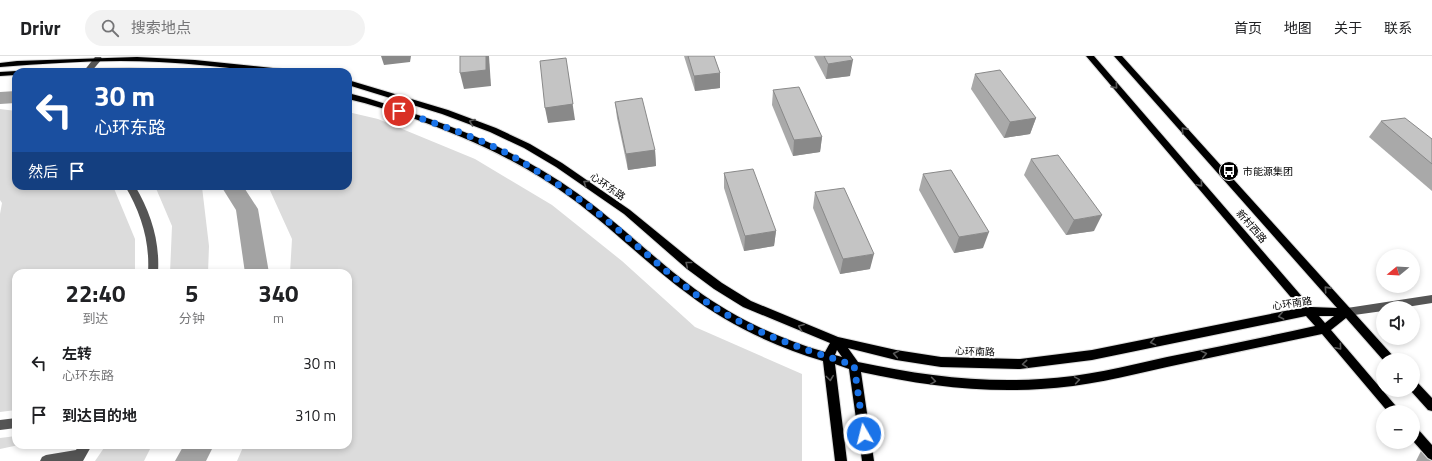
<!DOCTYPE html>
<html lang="zh">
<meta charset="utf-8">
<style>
:root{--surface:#fff;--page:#f2f2f2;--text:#202124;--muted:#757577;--line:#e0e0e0}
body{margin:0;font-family:"Titillium Web","Noto Sans SC",sans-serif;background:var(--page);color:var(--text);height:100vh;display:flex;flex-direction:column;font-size:15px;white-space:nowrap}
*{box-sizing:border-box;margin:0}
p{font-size:13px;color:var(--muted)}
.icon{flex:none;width:22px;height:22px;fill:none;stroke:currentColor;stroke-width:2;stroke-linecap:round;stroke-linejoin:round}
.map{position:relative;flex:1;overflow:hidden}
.panel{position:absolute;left:12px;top:213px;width:340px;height:180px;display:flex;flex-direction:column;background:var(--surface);border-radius:12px;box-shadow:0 2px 6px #0003}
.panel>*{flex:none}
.banner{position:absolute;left:12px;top:12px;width:340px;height:122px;border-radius:12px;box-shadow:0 2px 6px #0003;background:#1a4fa0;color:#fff;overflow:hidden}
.needle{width:26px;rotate:252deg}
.tools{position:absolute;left:1376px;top:193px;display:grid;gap:8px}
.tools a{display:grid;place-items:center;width:44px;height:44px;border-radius:50%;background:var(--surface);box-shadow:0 2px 6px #0003;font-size:20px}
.pin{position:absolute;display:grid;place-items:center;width:34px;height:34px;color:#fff;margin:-17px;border:2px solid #fff;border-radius:50%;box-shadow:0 1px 4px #0007}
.me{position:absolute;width:44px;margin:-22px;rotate:352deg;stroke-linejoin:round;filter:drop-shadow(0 0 3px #0008)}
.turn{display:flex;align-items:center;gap:14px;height:84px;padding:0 16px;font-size:18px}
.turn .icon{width:52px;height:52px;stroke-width:2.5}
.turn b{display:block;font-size:28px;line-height:34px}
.then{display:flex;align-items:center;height:38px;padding:0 16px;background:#0003;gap:8px;font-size:15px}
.eta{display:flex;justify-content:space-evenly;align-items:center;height:68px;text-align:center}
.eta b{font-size:24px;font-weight:700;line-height:28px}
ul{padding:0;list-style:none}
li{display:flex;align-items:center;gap:12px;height:52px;padding:0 16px}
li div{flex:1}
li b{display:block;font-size:15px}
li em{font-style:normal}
header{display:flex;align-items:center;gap:24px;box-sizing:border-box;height:56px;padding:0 20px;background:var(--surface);border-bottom:1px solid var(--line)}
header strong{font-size:19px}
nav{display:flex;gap:22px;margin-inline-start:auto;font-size:14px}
.search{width:280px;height:36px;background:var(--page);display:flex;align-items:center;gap:10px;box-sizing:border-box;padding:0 14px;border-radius:22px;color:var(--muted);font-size:15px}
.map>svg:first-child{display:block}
.green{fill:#dcdcdc}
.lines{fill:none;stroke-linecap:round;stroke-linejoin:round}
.river{fill:#a3a3a3;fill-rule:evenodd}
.major-casing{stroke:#dbdbdb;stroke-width:2}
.minor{fill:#555;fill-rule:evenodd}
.major{fill:#000;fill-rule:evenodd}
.wall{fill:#a9a9a9}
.shaded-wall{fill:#898989}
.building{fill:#c4c4c4;stroke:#898989}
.oneway{stroke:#595959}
.route{stroke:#1a73e8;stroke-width:7;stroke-dasharray:0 12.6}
.labels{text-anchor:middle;stroke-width:4;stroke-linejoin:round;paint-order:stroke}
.poi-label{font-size:10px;fill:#000;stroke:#fff;text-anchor:start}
.street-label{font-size:10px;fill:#000;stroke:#fff}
</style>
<header>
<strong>Drivr</strong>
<div class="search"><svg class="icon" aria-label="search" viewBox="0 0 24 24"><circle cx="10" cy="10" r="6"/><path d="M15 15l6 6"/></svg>搜索地点</div>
<nav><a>首页</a><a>地图</a><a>关于</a><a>联系</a></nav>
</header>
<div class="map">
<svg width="1432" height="405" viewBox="0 0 1432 405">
<rect width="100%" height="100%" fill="#fff"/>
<g class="green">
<polygon points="0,53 16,55 16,130 113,130 135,183 135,217 16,217 16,354 0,356 0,158 2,147 0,144"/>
<polygon points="348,56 378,63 475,103 552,149 622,205 695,271 802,318 802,405 237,405 244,389 348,389 348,217 290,217 292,183 268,130 348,130"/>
<polygon points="155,130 202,131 209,190 208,217 170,217 172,170"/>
<polygon points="16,380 16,389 19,389 0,393 0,382"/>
<polygon points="106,389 152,389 144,405 95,405"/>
</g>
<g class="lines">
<g class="river">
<polygon points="16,35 16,47 0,48 0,36"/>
<polygon points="221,130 243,130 258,153 269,217 245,217 236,154"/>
<polygon points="184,389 214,389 206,405 175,405"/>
<polygon points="1431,391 1432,405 1416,405 1421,395"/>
</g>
<defs>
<g id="major">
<path d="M1086,0H1094L1311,251L1337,252L1114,0H1122L1394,301L1396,304H1383L1346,262L1331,274L1401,356H1388L1322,278C1270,289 1218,300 1167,311C1126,320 1084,331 1041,333C980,337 920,329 861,316L874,405H862L849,313L835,308L847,405H835L823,305C775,291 727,268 688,238C647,208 612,172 571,142C522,106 469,82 412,62C391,55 370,48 348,43V37C372,43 395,51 418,59C475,78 528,102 577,137C619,167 654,203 695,233C733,261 779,283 825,296L830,287L743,251L714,233L687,213L624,158L556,111L524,92L490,76L442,58L348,29V24L448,54L496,72L530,88L562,107L630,154L695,207L722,227L751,245L838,281L896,294L941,301L1020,303L1092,294L1300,252ZM1306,260L1315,270C1266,281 1216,291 1167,301C1126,310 1084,321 1041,323C979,327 919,319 858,306L848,292L896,304L941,311L1020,313L1092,304ZM1319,260H1334L1325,267ZM837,294L842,301L835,299Z"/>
<path d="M137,1L195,4L292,14L296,16C250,16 205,8 159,6C106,3 53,7 0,11V7L17,5Z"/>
<polygon points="129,12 177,14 181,16 28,16 32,14"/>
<polygon points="16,15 19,16 16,16 16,19 0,20 0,16"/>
<polygon points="1413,324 1417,326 1432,342 1432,355 1428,354 1410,334 1413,334"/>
<polygon points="1413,371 1417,372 1432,389 1432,404 1428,402 1413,385"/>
</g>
</defs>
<use href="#major" class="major-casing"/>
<g class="minor">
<polygon points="95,1 101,1 102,3 91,16 83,16"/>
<path d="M125,130H135C151,157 160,185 158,217H148C150,185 141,157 125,130Z"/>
<polygon points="1432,239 1432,247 1400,252 1383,252 1383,255 1347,260 1343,259 1342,256 1343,253 1347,252"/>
<polygon points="16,362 16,372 0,374 0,364"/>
<polygon points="79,389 92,389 83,405 40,405 42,401 46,399 76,394"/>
</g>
<use href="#major" class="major"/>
</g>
<g class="wall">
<polygon points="684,0 714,0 720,17 720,32 695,35"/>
<polygon points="814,0 850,0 850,20 826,23"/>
<polygon points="975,18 1036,62 1030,78 1004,82 971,33"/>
<polygon points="773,34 822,81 820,96 793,100 772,49"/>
<polygon points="615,46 655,94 656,110 628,114 617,62"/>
<polygon points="1381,65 1432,83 1432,135 1369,81"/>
<polygon points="1031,103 1094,175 1066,179 1024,119"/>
<polygon points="724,117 776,175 774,190 744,195 724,132"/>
<polygon points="923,118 983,192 954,197 919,134"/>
<polygon points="815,136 870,213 840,218 813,152"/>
</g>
<g class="shaded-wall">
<polygon points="381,0 411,0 410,6 384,9"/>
<polygon points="486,0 489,0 491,30 464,33 460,17"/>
<polygon points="853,4 850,20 826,23 828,8"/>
<polygon points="568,17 575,64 548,67 545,52"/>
<polygon points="720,17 720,32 695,35 694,20"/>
<polygon points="1036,62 1030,78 1004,82 1010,66"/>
<polygon points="822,81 820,96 793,100 794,84"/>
<polygon points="655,94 656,110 628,114 626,98"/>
<polygon points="1102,159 1094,175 1066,179 1074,164"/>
<polygon points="776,175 774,190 744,195 745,180"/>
<polygon points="989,176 983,192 954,197 959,181"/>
<polygon points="874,198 870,213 840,218 843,203"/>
</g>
<g class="building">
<polygon points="460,0 486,0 486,14 460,17"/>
<polygon points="688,0 714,0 720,17 694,20"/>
<polygon points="824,0 850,0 853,4 828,8"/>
<polygon points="566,2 573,48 545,52 540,5"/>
<polygon points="1000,14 1036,62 1010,66 975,18"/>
<polygon points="799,31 822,81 794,84 773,34"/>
<polygon points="642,42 655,94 626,98 615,46"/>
<polygon points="1405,62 1432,83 1432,108 1381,65"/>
<polygon points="1058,99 1102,159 1074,164 1031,103"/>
<polygon points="753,113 776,175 745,180 724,117"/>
<polygon points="951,114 989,176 959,181 923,118"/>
<polygon points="844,132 874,198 843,203 815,136"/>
</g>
<defs><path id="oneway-chevron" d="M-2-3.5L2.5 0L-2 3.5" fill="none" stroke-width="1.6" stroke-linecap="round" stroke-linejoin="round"/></defs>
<g class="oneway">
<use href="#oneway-chevron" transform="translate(1115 30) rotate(49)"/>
<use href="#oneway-chevron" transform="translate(472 66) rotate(-159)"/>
<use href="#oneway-chevron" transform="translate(1184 74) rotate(-132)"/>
<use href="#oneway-chevron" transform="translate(586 127) rotate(-146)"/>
<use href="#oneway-chevron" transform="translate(1200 128) rotate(49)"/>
<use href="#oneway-chevron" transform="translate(688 208) rotate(-141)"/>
<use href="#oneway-chevron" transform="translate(1327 233) rotate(-132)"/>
<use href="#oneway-chevron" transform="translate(1281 260) rotate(169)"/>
<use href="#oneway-chevron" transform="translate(801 271) rotate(-158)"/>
<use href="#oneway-chevron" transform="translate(1153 286) rotate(168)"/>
<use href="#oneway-chevron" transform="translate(1339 291) rotate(50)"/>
<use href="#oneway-chevron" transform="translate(896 298) rotate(-169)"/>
<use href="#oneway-chevron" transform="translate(1204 298) rotate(-12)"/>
<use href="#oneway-chevron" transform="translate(1025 308) rotate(175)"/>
<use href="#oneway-chevron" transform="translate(830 322) rotate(83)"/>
<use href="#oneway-chevron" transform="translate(1077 324) rotate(-9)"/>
<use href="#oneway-chevron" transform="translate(933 325) rotate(9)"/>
</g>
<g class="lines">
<path class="route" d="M399,55C437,68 478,81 514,101C547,121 582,143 611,168C642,193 670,220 702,243C747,275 802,293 854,309L864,378"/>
</g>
<defs>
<symbol id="bus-disc" viewBox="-11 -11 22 22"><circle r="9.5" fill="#000" stroke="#fff"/><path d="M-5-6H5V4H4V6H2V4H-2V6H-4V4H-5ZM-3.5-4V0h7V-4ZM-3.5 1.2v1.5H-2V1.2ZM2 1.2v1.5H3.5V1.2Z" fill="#fff"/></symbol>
</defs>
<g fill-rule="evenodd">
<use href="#bus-disc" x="1218" y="104" width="22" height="22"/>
</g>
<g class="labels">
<g class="poi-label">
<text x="1243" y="119">市能源集团</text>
</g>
<g class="street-label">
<text transform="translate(608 130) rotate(35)" y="4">心环东路</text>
<text transform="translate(1252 170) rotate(49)" y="4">新村西路</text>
<text transform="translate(1292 247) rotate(-8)" y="4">心环南路</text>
<text transform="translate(975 295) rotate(2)" y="4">心环南路</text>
</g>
</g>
</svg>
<div class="tools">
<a><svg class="needle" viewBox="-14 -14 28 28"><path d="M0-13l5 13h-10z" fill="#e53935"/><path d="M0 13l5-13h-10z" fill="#757577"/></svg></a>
<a><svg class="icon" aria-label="sound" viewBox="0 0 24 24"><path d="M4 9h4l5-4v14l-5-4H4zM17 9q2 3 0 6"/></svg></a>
<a>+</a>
<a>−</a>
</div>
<div class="pin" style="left:399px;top:55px;background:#d93025"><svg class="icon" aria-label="arrive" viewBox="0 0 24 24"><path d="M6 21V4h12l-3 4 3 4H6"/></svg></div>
<svg class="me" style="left:864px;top:378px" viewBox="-20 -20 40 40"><circle r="17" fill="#1a73e8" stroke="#fff" stroke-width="3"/><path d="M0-11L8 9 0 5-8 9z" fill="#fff"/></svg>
<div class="banner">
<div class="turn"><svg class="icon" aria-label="left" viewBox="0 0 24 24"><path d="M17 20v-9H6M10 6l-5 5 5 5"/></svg><div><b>30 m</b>心环东路</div></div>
<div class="then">然后<svg class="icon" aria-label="arrive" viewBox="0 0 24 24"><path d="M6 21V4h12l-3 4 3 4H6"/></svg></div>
</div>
<section class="panel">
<div class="eta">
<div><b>22:40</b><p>到达</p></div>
<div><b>5</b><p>分钟</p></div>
<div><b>340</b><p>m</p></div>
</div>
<ul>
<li><svg class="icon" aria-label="left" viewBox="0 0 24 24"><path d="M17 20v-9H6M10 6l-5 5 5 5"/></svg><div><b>左转</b><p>心环东路</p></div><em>30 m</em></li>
<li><svg class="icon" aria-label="arrive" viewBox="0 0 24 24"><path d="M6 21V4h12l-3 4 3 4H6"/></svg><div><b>到达目的地</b></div><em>310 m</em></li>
</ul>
</section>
</div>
